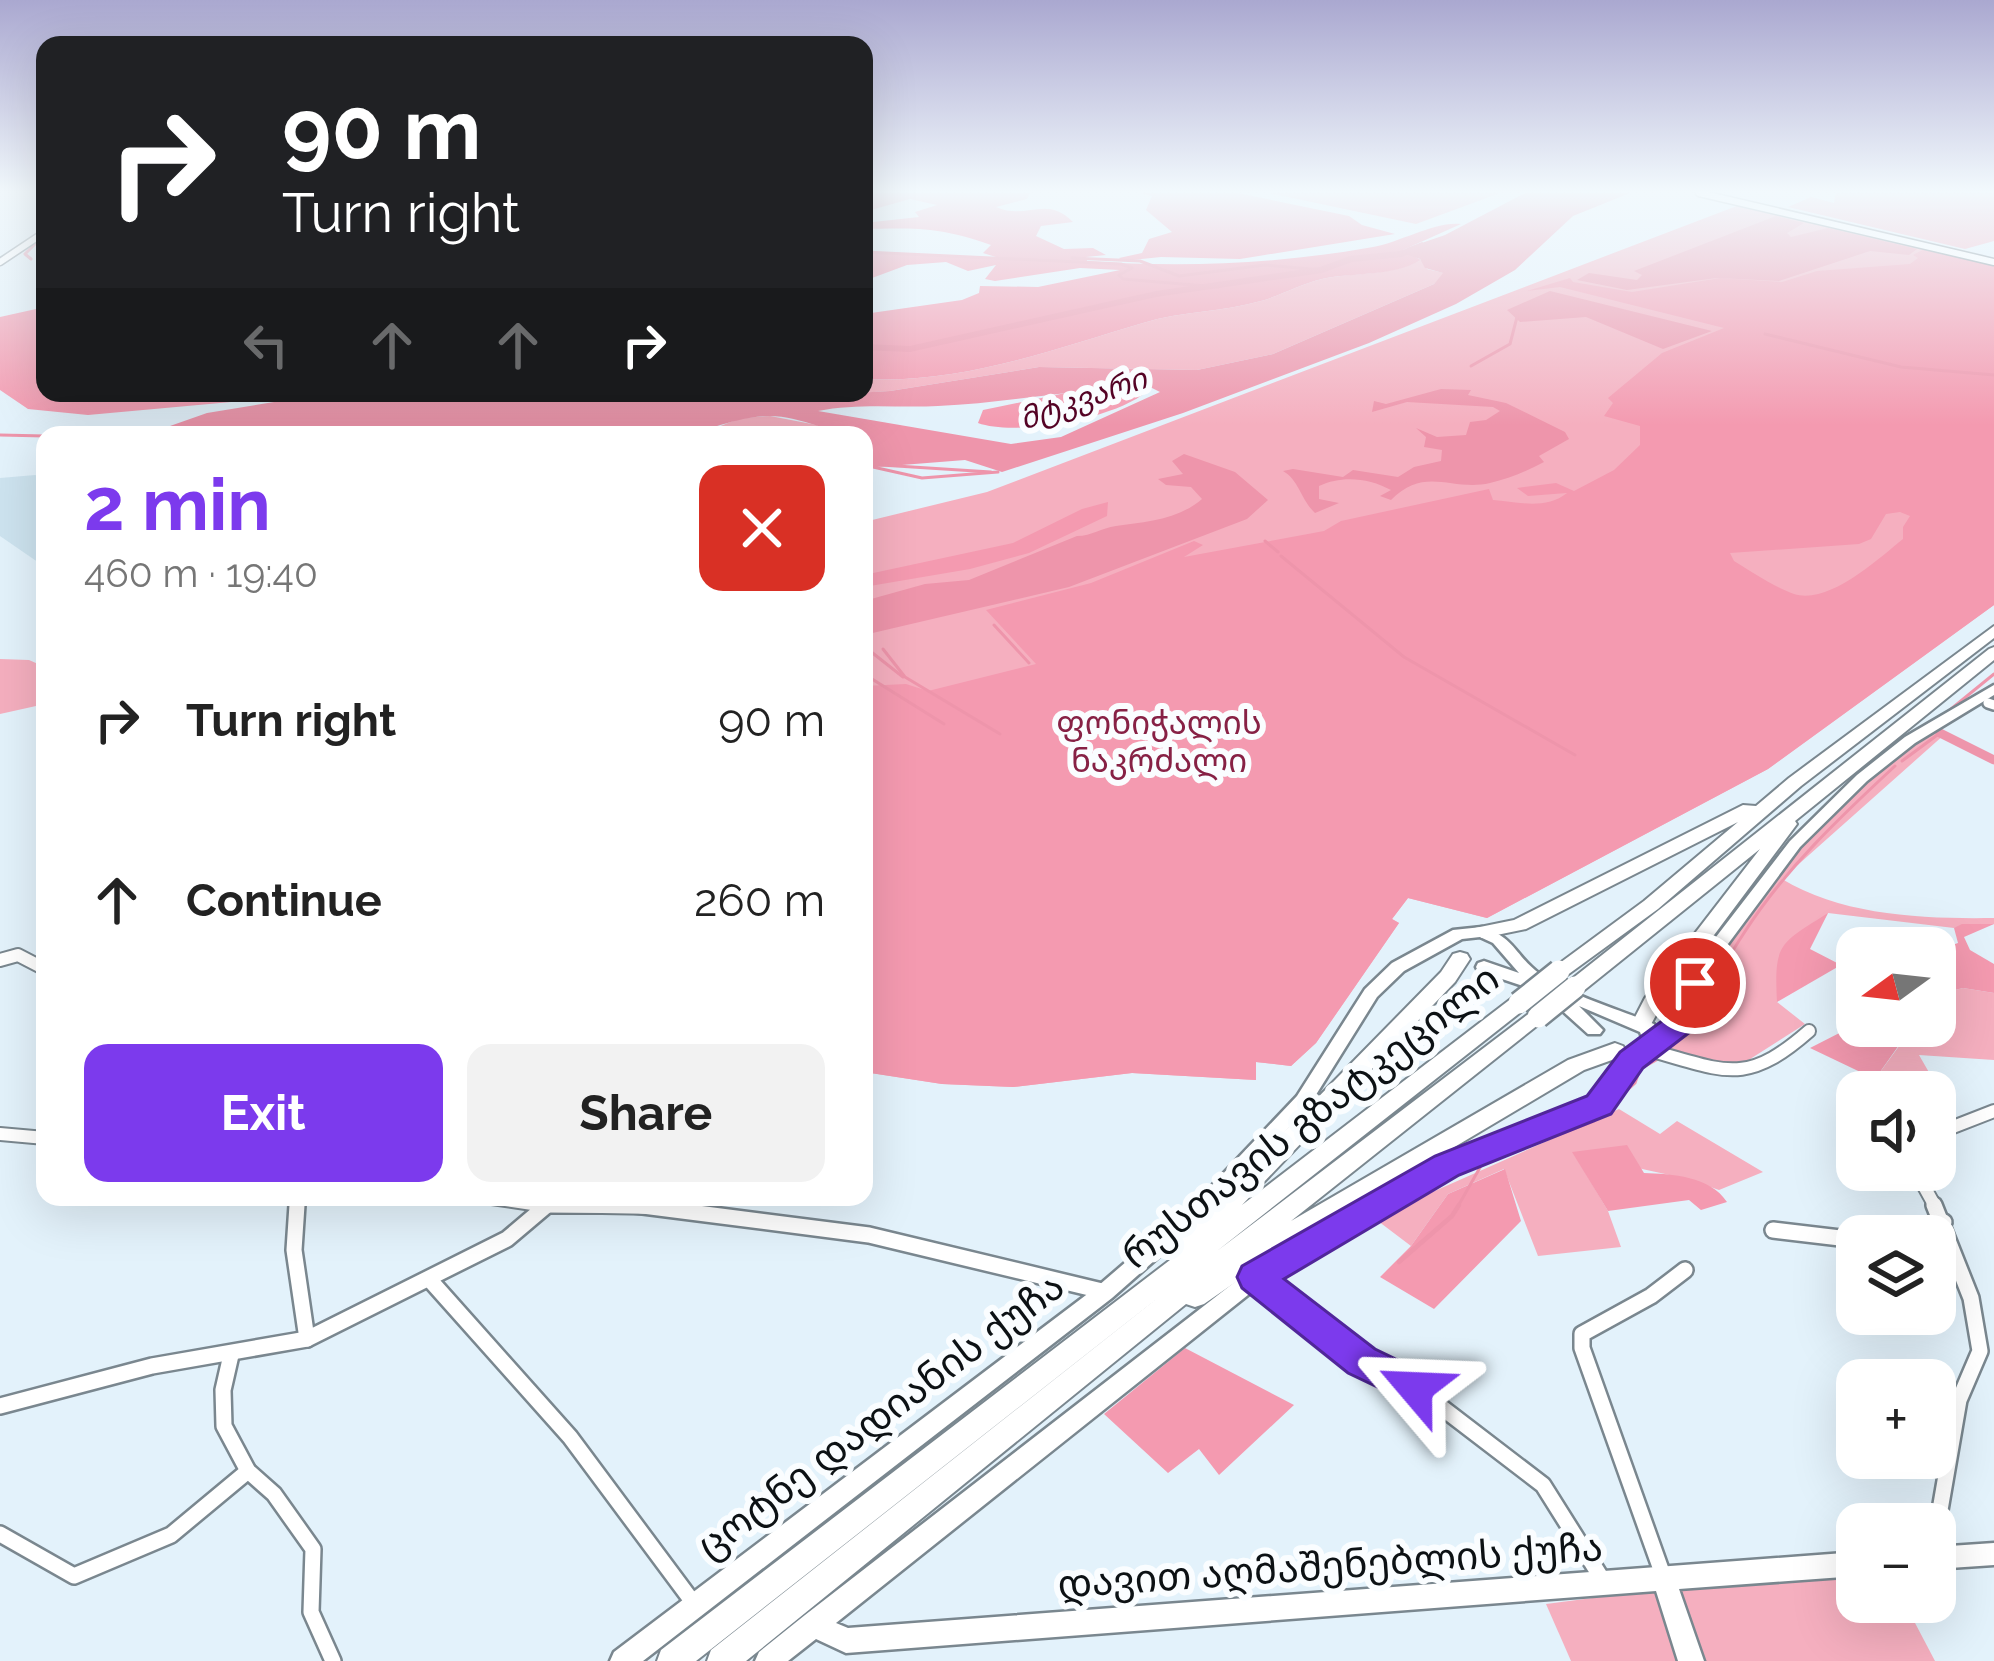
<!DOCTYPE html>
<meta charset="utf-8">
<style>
:root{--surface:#fff;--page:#f2f2f2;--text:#222;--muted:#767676;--accent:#7c3aed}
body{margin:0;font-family:Raleway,"Noto Sans Georgian",sans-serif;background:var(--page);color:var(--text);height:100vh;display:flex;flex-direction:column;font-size:45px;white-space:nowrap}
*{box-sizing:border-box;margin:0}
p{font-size:39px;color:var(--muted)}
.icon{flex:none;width:66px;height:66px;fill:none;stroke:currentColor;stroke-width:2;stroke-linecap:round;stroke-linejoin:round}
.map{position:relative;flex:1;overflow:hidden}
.details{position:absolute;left:36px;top:426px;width:837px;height:780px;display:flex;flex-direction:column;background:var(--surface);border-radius:24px;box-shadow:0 12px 48px #0002}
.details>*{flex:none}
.top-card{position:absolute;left:36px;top:36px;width:837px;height:366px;border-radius:24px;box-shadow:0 12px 48px #0002;background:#202124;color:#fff;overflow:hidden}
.needle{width:78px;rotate:255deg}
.fabs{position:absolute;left:1836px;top:927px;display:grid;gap:24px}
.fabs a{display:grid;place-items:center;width:120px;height:120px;border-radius:24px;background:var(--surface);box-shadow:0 12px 48px #0002;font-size:60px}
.pin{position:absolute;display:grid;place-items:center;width:102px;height:102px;color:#fff;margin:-51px;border:6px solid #fff;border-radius:50%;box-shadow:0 3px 12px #0007}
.me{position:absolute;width:132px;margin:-66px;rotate:296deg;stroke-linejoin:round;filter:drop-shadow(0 0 9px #0008)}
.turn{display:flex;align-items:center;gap:42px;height:252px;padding:0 48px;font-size:54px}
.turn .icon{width:156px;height:156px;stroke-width:2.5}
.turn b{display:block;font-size:84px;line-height:102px}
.lanes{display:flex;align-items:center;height:114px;padding:0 48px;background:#0003;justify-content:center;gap:60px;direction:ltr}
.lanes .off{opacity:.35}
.round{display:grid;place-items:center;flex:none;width:126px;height:126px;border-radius:24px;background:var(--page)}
.overview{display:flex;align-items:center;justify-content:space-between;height:204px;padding:0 48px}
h1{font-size:72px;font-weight:700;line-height:90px;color:var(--accent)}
.action{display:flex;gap:24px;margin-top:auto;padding:24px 48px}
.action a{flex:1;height:138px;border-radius:24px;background:var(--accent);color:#fff;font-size:48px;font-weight:700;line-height:138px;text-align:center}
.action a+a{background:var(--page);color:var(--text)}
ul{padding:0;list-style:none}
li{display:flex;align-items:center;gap:36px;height:180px;padding:0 48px}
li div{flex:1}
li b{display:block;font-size:45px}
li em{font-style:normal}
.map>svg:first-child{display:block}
.built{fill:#cde3ef}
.green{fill:#f5afbf}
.forest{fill:#f49ab0;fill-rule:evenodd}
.water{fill:#ee95ab;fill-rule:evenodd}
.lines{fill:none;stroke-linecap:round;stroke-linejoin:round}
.stream-far1{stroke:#ee95ab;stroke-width:3}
.stream{stroke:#ee95ab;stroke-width:4.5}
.canal{stroke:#ee95ab;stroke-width:9}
.river{fill:#ee95ab;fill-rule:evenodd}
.street-far3-casing{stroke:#7a878f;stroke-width:9}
.street-far2-casing{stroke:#7a878f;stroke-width:14}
.street-far1-casing{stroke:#7a878f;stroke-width:16}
.street-casing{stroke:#7a878f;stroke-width:20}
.secondary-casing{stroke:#7a878f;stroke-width:5}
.highway-casing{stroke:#7a878f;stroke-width:4}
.street-far3{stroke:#fff;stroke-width:6}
.street-far2{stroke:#fff;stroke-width:9}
.street-far1{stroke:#fff;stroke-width:12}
.street{stroke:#fff;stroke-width:15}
.secondary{fill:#fff;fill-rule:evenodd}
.highway{fill:#fff;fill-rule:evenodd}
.highway-bridge-casing{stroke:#7a878f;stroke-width:26;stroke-linecap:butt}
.highway-bridge{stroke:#fff;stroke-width:21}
.route{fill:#7c3aed;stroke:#51269a;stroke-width:3}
.labels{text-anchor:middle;stroke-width:12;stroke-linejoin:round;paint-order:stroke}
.far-water-label{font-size:30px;font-style:italic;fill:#540325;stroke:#fafdff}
.park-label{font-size:33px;fill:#872145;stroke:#fafdff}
.near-street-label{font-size:39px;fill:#0c1114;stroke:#fafdff}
</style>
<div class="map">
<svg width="1994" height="1661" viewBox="0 0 1994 1661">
<rect width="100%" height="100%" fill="#e3f2fb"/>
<polygon class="built" points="35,475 45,478 45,567 0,536 0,478"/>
<g class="green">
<polygon points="1269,193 1500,193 1416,224"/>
<polygon points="1836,193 1994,193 1994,241 1965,249 1788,207 1811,197 1834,203"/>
<polygon points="1742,204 1994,263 1994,605 1768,769 1487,918 1408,898 1392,919 1399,923 1316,1043 1291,1066 1256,1062 1256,1080 1132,1073 1013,1087 942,1084 864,1072 864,522 987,492"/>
<path d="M1421,260L1427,269L1444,273L1434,284L1273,354L1197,370L1039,367L890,391L810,396L685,394L637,400L593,393H864V379C961,384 1052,350 1143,323C1181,311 1223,312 1261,301C1282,295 1301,284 1322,279C1355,272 1392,276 1421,260Z"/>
<polygon points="770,416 817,425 838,435 699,435 740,418"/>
<polygon points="0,659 29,660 45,667 45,704 0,714"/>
<path d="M1937,728L1994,759L1945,734L1782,879C1843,916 1924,919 1994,918V924L1954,928L1828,913L1777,1002L1805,1024L1736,1068L1660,1049C1666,1035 1676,1033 1684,1022C1695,1008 1699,987 1709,972C1767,878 1844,788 1937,728Z"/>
<polygon points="1963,988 1994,993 1994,1060 1919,1055 1942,1095 1887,1092 1875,1079 1905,1038 1921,1032 1921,1026 1935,1026 1935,995"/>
<path d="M1619,1109L1660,1134L1677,1121L1763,1172L1719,1190C1672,1172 1622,1167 1573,1152L1608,1211L1621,1247L1538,1256L1504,1169L1448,1194L1411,1246L1374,1218Z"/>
<polygon points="1857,1567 1857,1602 1904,1602 1935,1661 1703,1661 1676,1584"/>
<polygon points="1654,1590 1678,1661 1571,1661 1546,1604"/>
</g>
<g class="forest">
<path d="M864,193H1030L1027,199L996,207C1027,221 1046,194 1073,222L1041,226L1036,236L1064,249L1093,248L1106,255L1086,257L1087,261C1183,268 1278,264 1373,247C1401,242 1435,221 1461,224L1403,250L1421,260C1392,277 1355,272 1322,279C1301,284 1282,295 1261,301C1223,312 1181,311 1143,323C1052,350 961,384 864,379V314L962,300L979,293L980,286L1038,287L1120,270L1080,268L995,281L985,279L996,265L968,271L946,262L907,265L864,281V251L999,258L983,253L991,245C940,227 917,228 864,229V223L919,217L915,212L937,205L910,199L864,212Z"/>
<polygon points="1140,193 1238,193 1349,216 1362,225 1395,234 1240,259 1161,257 1122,261 1119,258 1142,253 1149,239 1172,232 1146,210 1152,196"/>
<path d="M1928,247L1994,263V605L1768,769L1487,918L1408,898L1392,919L1399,923L1316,1043L1291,1066L1256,1062V1080L1132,1073L1013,1087L942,1084L864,1072V686L906,684L928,691L1036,664L986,610L1091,583L1194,541L1203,545L1184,557L1324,531L1341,521L1489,489L1493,500C1517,502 1546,510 1567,493L1528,496L1517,488L1556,483L1574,491L1614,470L1640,445V426L1604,416L1613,403L1608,398L1662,353L1724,328L1560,287L1527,291L1570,278L1573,282L1632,292L1720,278L1782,282L1817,271L1910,264L1918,258L1913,255ZM1900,512L1910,516L1903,527V539C1878,559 1829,605 1794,594C1774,587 1752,572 1734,561L1730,553L1859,544L1871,539L1886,514Z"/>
<polygon points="45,307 45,393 329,393 88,415 28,409 0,390 0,317"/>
<path d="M1075,391H1147C1118,418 1016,437 978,423L983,410Z"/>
<polygon points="1108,502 1107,516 1029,553 970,569 864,587 864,575 1013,543 1082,509"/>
<path d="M1828,913L1810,949L1841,965L1777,1002C1774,943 1779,944 1828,913Z"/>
<polygon points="1962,924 1994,924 1964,937 1970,950 1994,964 1994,993 1963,988 1935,995 1935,951 1958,943 1954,928"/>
<polygon points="1857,1024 1921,1026 1921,1032 1904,1038 1875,1079 1810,1048"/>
<path d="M1627,1145L1644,1173C1672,1174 1710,1176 1727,1202L1701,1210L1689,1200L1608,1211L1572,1152Z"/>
<polygon points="1505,1169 1521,1221 1434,1309 1380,1277 1411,1246 1448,1194"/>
<polygon points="1185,1348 1294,1405 1219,1475 1199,1449 1168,1473 1104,1414"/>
</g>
<g class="water">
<path d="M1525,193H1630L1573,216L1515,270L1456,304L1369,343L1183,413L1002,472L965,460L864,468V435C831,435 803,416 769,416C728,417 707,435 666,435L683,427L674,426L565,429L588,435H149L154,431L61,435L170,426L207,413L329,393L765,398L890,391L1039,367L1197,370L1273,354L1434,284L1443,273L1425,268L1420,259L1405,254L1407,248L1445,235ZM1152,388L1160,392L1061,437L1011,444L818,411C857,403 898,408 938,406C1010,403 1079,387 1152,388Z"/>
<polygon points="1776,216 1804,223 1787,233 1791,237 1828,228 1917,249 1909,255 1870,251 1779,281 1717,278 1627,290 1577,280 1589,273 1637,280 1642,275 1634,271"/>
<polygon points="1550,291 1712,331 1663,349 1586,317 1520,322 1507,310"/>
<path d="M1441,389L1471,390L1468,395L1506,403L1565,432L1569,439L1539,456L1544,462C1527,471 1509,479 1490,483C1452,492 1425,465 1391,500L1380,496L1391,490C1369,478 1342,475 1319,486V499L1339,503L1315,513C1301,500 1299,480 1283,471L1293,469L1343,477L1353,470L1398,477L1414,467L1441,461L1442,450L1424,447L1426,437L1416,428L1437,437L1466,435L1470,422L1486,420L1500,411L1493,407L1407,402L1372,412L1374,401L1386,404Z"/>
<path d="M1184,454L1235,472L1268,500L1247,519L1069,587L864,635V601L925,584L969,580L1077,536C1092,536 1101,528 1116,526C1144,522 1178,520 1202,499L1191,487L1166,485L1158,479L1183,474L1172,461Z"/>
</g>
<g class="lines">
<g class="stream-far1">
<polyline points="864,252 1121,264 1132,268 1119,275 1123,279 1218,287"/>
<polyline points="1072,258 1140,261 1179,276 1265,265 1322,270"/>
<polyline points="31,259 25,254 43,236"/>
<polyline points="1765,334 1901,367 1994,375"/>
<polyline points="1471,366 1510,344 1517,317"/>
<polyline points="0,435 45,436"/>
<polyline points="864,465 922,478 998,472"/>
<polyline points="881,465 991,472"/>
<polyline points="1265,541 1278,552"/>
<polyline points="1281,556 1404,657 1575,755"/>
<polyline points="994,625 1029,663"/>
<polyline points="883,649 905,677 1000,734"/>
<polyline points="870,651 903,677"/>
<polyline points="864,674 944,724"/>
<polyline points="1951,709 1994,674"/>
<polyline points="1902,761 1940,733"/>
<path d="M1665,1048C1702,1012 1716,975 1744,933C1785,869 1840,817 1895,766"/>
<polyline points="1457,1208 1482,1164 1594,1121 1635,1083 1640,1069 1658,1059"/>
</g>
<polyline class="stream" points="1399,1262 1452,1216 1459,1205"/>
<polyline class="canal" points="1940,733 1994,760"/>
<polygon class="river" points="1422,242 1427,245 1425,247 1402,257 1352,262 1322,273 1156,297 910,352 864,350 864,344 910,346 1156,291 1320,267 1350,256 1400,251"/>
<defs>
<g id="street-far3">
<polyline points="1699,193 1994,262"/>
<polyline points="0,262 45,232"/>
</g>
<polyline id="street-far2" points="1988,703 1994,705"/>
<g id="street-far1">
<polyline points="0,960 18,955 45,969"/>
<path d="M1648,1050C1724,1070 1744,1088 1809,1031"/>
<polyline points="0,1134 45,1138"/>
<polyline points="1935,1134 1994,1111"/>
<polyline points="1915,1170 1936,1208"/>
<polyline points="485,1197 546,1206 658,1208"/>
<polyline points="296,1208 297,1197"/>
</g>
<g id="street">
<polyline points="297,1205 294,1250 307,1339"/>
<polyline points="536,1205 607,1205"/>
<polyline points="635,1205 869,1235 1102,1291"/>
<polyline points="1934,1205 1971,1298 1980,1351 1959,1400 1935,1539"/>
<polyline points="1773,1230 1857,1240"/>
<polyline points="1883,1236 1944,1222"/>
<polyline points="1256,1277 1361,1361 1415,1387 1543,1485 1604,1582"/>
<polyline points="430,1280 570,1437 695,1605"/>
<polyline points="231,1355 223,1390 224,1426 248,1471 274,1494 313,1549 311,1612 333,1661"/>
<polyline points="0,1406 152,1366 307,1339 507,1239 546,1206"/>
<polyline points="0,1534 74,1576 171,1535 248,1471"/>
<polyline points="1664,1578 1582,1348 1582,1334 1651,1296 1685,1270"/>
</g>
<g id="secondary">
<polygon points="1994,685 1994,695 1915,743 1867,781 1800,847 1722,952 1683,1029 1671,1029 1668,1025 1709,946 1790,841 1857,775 1905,737"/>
<path d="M1482,927C1515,937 1515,956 1540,974C1571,996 1618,1009 1654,1024L1662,1045L1637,1064L1605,1110L1454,1170L1263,1283L836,1623L848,1628L1857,1552V1576L1679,1589L1704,1661H1678L1656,1591L846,1653L816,1639L788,1661H755L759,1652L805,1615L1249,1271L1440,1160L1593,1100L1625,1056L1644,1043L1640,1032L1579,1006L1603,1030L1600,1034H1588L1557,1006L1554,1002L1557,998L1537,987L1532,989L1478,971L1476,967L1478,963L1484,961L1519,973L1493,943L1480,937L1462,939L1404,971L1377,997L1309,1106L1213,1209L1112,1298L643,1661H610L614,1652L1098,1286L1199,1199L1297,1096L1365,989L1392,963L1453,930Z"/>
<polygon points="1994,1543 1994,1565 1935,1569 1935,1547"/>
</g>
<g id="highway">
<polygon points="1994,626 1994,638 1801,786 1658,909 1566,976 1552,976 1549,971 1644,901 1738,822 1526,929 1482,938 1472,932 1475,928 1514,920 1743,805 1756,806 1789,778"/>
<polygon points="1994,647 1994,660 1795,821 1797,824 1794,828 1661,1006 1649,1028 1635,1028 1632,1023 1645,998 1760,849 1582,992 1568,992 1565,987 1568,982 1989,649"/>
<polygon points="1460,952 1467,954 1470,959 1455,982 1242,1205 1512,998 1526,998 1529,1003 1526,1008 1217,1251 1531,1012 1545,1012 1548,1017 1291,1221 1568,1060 1615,1043 1623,1046 1626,1051 1623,1056 1584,1070 1286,1247 1204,1304 1195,1307 1186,1304 746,1661 707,1661 711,1650 1178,1282 696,1661 657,1661 661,1650 1170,1260 1167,1255 1170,1248 1441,972 1453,954"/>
</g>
</defs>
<use href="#street-far3" class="street-far3-casing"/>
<use href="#street-far2" class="street-far2-casing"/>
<use href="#street-far1" class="street-far1-casing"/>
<use href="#street" class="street-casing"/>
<use href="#secondary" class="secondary-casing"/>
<use href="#highway" class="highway-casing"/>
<use href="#street-far3" class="street-far3"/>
<use href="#street-far2" class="street-far2"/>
<use href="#street-far1" class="street-far1"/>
<use href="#street" class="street"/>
<use href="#secondary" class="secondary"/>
<use href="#highway" class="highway"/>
<defs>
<g id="highway-bridge">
<polyline points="1519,1003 1559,971"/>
<polyline points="1538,1017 1575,987"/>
</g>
</defs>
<use href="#highway-bridge" class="highway-bridge-casing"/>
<use href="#highway-bridge" class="highway-bridge"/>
</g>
<linearGradient id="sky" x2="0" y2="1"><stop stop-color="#aaa8d0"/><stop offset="0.45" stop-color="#f2f9fd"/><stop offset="1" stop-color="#f2f9fd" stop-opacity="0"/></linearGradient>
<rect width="1994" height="425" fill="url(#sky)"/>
<polygon class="route" points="1695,973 1711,983 1690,1032 1643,1068 1611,1114 1459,1175 1284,1279 1375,1349 1429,1375 1435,1388 1429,1400 1415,1405 1348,1373 1242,1288 1237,1277 1242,1266 1435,1156 1587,1096 1620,1052 1666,1018 1684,976"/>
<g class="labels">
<g class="far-water-label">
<text transform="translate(1083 399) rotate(-19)" y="10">მტკვარი</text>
</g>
<g class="park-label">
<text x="1159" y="734">ფონიჭალის<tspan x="1159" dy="38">ნაკრძალი</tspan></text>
</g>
<g class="near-street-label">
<text transform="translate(1310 1116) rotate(-38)" y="14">რუსთავის გზატკეცილი</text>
<text transform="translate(880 1415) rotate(-37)" y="14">ცოტნე დადიანის ქუჩა</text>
<text transform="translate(1330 1565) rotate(-4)" y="14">დავით აღმაშენებლის ქუჩა</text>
</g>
</g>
</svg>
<div class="fabs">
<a><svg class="needle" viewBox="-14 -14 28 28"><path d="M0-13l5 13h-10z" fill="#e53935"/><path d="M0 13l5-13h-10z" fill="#767676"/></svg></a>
<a><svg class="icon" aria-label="sound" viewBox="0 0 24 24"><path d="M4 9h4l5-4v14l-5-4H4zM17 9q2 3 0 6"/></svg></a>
<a><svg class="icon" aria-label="layers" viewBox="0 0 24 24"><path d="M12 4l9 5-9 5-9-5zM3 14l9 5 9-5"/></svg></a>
<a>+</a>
<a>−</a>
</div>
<div class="pin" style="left:1695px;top:983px;background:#d93025"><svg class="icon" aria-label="arrive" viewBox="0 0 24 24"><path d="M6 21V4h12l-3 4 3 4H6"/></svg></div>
<svg class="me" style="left:1415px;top:1388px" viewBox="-20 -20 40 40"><path d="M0-17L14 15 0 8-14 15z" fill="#7c3aed" stroke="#fff" stroke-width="4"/></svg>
<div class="top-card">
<div class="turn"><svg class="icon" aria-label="right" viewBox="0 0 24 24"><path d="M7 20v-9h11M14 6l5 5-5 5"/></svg><div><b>90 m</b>Turn right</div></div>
<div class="lanes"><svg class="icon off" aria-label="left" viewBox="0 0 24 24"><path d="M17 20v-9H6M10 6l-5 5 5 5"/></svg><svg class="icon off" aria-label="ahead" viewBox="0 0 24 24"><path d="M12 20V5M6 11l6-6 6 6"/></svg><svg class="icon off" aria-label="ahead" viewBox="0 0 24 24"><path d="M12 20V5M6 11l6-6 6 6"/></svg><svg class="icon" aria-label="right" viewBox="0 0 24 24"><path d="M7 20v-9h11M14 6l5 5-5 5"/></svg></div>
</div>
<section class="details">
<div class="overview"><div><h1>2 min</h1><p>460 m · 19:40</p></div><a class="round" style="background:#d93025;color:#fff"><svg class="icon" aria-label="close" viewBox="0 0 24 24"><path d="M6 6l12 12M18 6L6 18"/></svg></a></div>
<ul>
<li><svg class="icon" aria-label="right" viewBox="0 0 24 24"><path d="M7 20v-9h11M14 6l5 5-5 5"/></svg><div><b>Turn right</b></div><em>90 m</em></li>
<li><svg class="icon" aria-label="ahead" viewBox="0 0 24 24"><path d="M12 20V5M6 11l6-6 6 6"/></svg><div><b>Continue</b></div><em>260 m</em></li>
</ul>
<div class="action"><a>Exit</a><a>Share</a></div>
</section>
</div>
